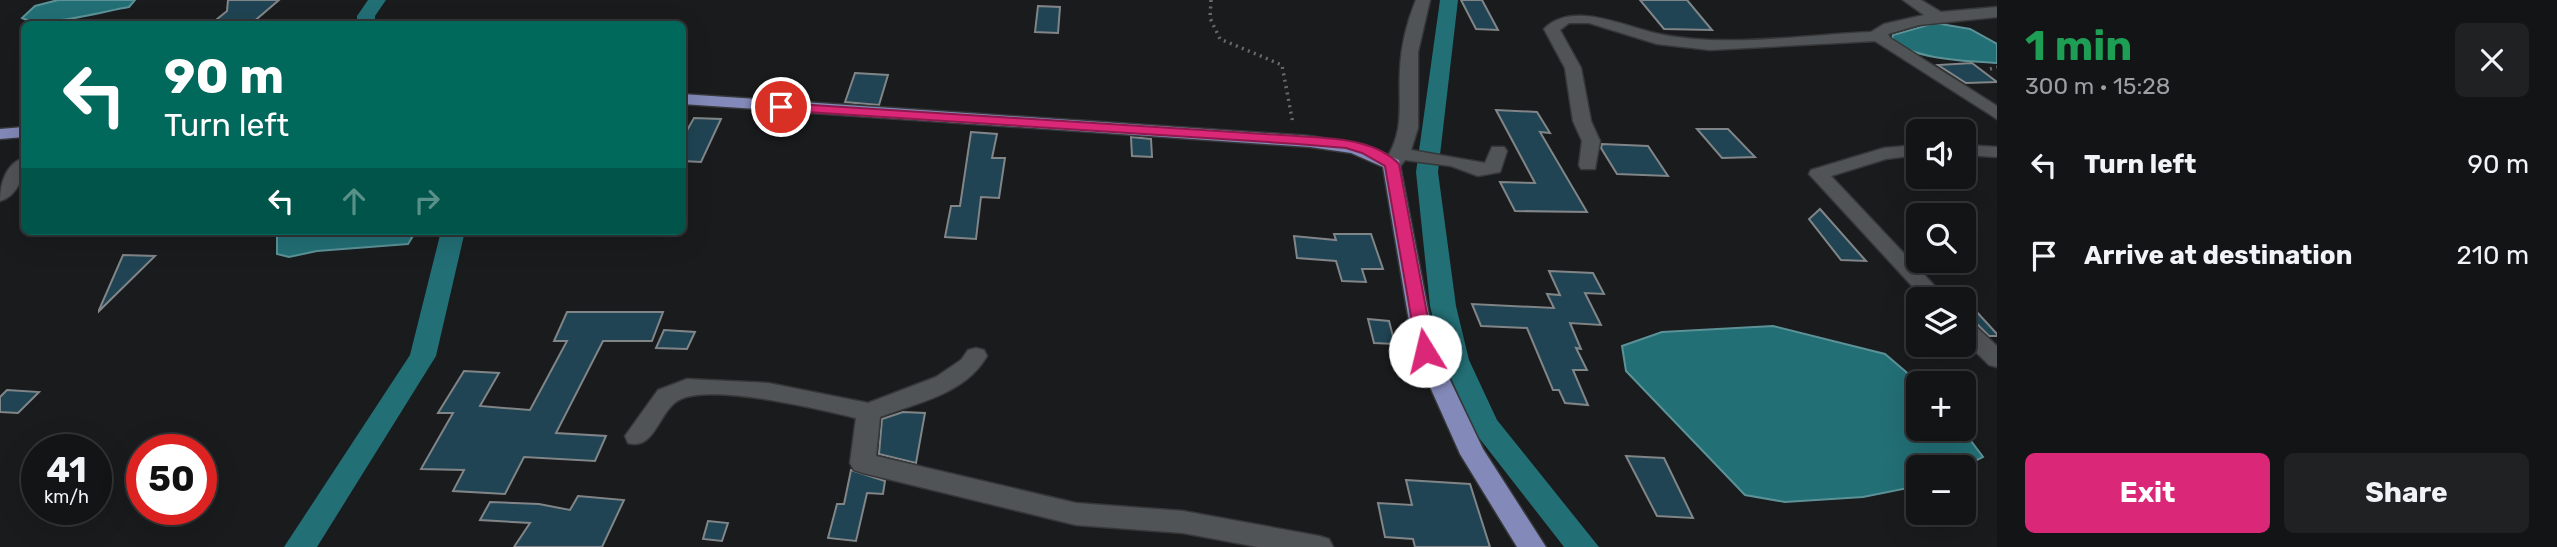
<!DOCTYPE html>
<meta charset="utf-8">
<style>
:root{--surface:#131416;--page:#202123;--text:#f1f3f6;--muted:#9d9ea1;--line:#323335;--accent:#db2777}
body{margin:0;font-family:Rubik,sans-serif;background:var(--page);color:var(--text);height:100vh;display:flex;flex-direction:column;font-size:26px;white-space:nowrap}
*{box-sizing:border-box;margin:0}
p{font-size:23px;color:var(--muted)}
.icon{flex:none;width:38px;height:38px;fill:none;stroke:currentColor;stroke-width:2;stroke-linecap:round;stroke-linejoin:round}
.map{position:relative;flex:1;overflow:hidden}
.side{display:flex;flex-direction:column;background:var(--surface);width:560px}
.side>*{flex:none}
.hud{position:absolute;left:21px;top:21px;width:665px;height:214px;border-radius:10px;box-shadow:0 7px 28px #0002,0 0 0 2px var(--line);background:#00695c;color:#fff;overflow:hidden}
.tools{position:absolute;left:1906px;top:119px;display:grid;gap:14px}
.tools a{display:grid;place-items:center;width:70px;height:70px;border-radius:10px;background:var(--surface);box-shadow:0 7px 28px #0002,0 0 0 2px var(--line);font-size:35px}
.speed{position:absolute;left:21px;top:434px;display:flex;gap:14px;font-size:35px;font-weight:700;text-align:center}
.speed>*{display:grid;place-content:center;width:91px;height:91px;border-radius:50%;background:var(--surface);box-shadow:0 7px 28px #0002,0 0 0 2px var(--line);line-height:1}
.speed small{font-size:18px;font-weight:400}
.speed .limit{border:10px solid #d22;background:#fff;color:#111}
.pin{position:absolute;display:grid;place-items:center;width:60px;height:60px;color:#fff;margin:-30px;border:4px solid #fff;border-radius:50%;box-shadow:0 2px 7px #0007}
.me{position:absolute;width:77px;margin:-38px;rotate:351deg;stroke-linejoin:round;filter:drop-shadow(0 0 5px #0008)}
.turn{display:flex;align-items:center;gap:24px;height:147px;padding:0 28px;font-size:32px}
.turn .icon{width:91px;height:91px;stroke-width:2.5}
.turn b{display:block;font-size:49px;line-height:60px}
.lanes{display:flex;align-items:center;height:66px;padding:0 28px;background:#0003;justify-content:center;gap:35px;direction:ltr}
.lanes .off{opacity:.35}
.round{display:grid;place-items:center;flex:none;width:74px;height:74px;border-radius:10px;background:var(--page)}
.headline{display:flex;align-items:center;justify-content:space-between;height:119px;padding:0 28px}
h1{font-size:42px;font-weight:700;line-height:52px;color:#1e9e55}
.primary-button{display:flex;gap:14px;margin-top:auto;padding:14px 28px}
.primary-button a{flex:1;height:80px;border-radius:10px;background:var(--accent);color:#fff;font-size:28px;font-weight:700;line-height:80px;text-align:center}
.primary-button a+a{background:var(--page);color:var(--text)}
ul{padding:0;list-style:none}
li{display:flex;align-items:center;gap:21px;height:91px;padding:0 28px}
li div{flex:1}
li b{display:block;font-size:26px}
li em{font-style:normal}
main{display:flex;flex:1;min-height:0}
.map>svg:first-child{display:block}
.water{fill:#226f75;stroke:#5c9297;stroke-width:2}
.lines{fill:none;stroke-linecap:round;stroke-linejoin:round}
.canal{fill:#226f75;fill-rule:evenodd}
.building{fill:#204453;stroke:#818587;stroke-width:2}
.minor-casing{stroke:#363738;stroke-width:3}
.major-casing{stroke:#363738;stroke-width:3}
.path{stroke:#696a6c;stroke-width:3.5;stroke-dasharray:2 4.5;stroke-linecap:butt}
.minor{fill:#515457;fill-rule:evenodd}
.major{fill:#8389b8;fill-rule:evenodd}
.route{fill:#db2777;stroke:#8e194d;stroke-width:2}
</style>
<main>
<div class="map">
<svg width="1997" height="547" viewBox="0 0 1997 547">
<rect width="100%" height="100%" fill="#191b1d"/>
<g class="water">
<path d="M58,0H135L129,7C104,11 42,29 22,18L35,6Z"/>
<path d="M1935,23L1970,29L1997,44V63C1970,61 1911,60 1892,39L1893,35Z"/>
<polygon points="277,231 416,231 408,244 317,251 289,257 277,254"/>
<polygon points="1773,326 1885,354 1919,383 1918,429 1962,429 1983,457 1963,467 1918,467 1918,486 1863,497 1785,502 1745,495 1626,371 1622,346 1662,332"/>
</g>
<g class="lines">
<g class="canal">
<polygon points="368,0 386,0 375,16 375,24 357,24 357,16"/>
<polygon points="1440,0 1458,0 1438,172 1456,306 1469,360 1497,420 1599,547 1564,547 1476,434 1443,360 1430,306 1416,172"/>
<polygon points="441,231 465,231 436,356 317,547 284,547 410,355"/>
</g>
</g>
<g class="building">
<polygon points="228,0 279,0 251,24 211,24 227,11"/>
<polygon points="1461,0 1482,0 1498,30 1476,29"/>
<polygon points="1640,0 1687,0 1712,30 1664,29"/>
<polygon points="1038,6 1060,7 1058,33 1035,32"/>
<polygon points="1972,63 1997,82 1966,83 1938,65"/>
<polygon points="855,73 888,75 879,105 845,102"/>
<polygon points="1496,110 1537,112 1550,133 1540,132 1587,212 1515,211 1500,182 1535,183"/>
<polygon points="694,118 721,119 701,162 682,161 682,139"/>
<polygon points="1697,129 1728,129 1755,157 1722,158"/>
<polygon points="971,132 997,134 992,158 1005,158 999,198 981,197 976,239 945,237 951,206 960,206"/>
<polygon points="1131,137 1151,139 1152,157 1132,156"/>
<polygon points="1602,144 1648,146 1668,176 1617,174 1601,148"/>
<polygon points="1820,209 1866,261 1841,260 1809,219"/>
<polygon points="1334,234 1371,234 1383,269 1362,269 1366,282 1342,281 1336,261 1297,258 1294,236 1336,240"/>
<polygon points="123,255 155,256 99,311 99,310"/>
<polygon points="1549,271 1593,273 1604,294 1585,293 1601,325 1570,323 1581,349 1576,348 1587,370 1573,370 1588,405 1565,403 1559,390 1553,390 1527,328 1481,326 1472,304 1554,308 1547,294 1560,295"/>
<polygon points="1964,298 1997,334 1997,336 1989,336 1974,321 1964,318"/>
<polygon points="567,312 663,312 652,341 603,341 556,433 606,436 595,461 524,457 505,494 453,491 464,470 421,469 453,413 438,413 464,371 499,373 480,406 530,410 567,341 554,341"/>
<polygon points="1368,319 1389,321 1395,344 1374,343"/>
<polygon points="664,330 695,332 687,349 656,348"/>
<polygon points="7,390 39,392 18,413 0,412 0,397"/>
<polygon points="903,412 925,413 916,463 879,454 882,419"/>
<polygon points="1626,456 1664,458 1693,518 1657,516"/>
<polygon points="851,470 885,481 883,494 867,493 856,541 828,538 837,504 844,504"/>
<polygon points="1406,480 1470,484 1490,547 1415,547 1413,539 1385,537 1378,503 1412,505"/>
<polygon points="578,496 624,500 602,547 514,547 530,523 480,520 490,502 539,504 570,510"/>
<polygon points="708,521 728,523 722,541 703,539"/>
</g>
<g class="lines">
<defs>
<g id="minor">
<path d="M1416,0H1430L1418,52V128L1411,150L1485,163L1492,147H1504L1507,151L1500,172L1478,176L1451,166L1405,160L1399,168L1392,170L1383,164C1406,131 1398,107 1400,70C1401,46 1407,22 1416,0Z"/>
<path d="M1903,0H1921L1941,12L1997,7V17L1919,25L1888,34L1890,38L1997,106V119L1875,41L1710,50L1657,44L1589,23H1569L1560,30L1581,68L1591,121L1600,141L1595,169H1581L1579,165L1582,141L1573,121L1565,68L1544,29C1573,0 1624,27 1659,34C1724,48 1804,35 1871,32L1884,24L1924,15Z"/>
<polygon points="1918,145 1918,155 1886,159 1831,176 1947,299 1924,299 1809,174 1811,170 1884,148"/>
<polygon points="1964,145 1997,147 1997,157 1964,155"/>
<path d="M24,158C25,174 18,196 0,201C0,184 6,163 24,158Z"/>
<polygon points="1964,320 1972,323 1997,346 1997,367 1989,365 1964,340"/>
<path d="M976,348L984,350L987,356C965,394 919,402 880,417L876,456L1076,503L1183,511L1319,536L1329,539L1333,547H1258L1183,533L1076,525L863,473L854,470L850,463L856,418C819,409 715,384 681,399C659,408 656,451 628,443L625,436L658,390L687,379L768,383L868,403L936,377L961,360L968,350Z"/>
</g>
<g id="major">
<polygon points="682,94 1310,136 1364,145 1399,160 1436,351 1483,449 1546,547 1517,547 1460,454 1414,351 1383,167 1351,153 1310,147 682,104"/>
<polygon points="24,127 24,137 0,139 0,129"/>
</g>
</defs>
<use href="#minor" class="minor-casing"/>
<use href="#major" class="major-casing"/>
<g class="path">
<polyline points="1211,0 1210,18 1220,39 1282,65 1293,124"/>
<polyline points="1990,69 1997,67"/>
</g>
<use href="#minor" class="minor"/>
<use href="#major" class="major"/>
</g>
<path class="route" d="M781,103L1297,136C1331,139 1374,138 1399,164L1434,351L1425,358L1417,351L1385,166L1362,153L1346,148L1297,144L776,110V104Z"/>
</svg>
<div class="tools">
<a><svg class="icon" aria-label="sound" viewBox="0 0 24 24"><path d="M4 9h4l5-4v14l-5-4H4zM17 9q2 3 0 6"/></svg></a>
<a><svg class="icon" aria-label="search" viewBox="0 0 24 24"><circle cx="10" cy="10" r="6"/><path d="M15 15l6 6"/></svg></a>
<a><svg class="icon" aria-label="layers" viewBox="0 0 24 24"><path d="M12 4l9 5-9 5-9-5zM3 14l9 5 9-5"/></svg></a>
<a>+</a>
<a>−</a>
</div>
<div class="speed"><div>41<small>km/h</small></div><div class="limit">50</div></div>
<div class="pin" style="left:781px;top:107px;background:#d93025"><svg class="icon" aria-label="arrive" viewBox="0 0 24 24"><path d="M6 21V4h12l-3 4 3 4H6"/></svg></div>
<svg class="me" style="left:1425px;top:351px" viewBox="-20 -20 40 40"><circle r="19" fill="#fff"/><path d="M0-13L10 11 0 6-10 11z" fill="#db2777"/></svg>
<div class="hud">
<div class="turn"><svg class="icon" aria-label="left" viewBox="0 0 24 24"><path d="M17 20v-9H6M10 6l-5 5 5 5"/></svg><div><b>90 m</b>Turn left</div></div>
<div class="lanes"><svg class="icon" aria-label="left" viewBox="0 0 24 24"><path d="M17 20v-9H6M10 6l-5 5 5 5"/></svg><svg class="icon off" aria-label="ahead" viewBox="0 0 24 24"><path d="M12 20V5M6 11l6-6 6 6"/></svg><svg class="icon off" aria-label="right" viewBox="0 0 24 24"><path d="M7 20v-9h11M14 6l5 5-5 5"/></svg></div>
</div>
</div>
<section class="side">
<div class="headline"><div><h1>1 min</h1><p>300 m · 15:28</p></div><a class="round"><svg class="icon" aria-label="close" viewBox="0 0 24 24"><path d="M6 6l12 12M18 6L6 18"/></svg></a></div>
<ul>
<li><svg class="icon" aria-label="left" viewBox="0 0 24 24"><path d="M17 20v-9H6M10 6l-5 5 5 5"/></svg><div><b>Turn left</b></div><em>90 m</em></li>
<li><svg class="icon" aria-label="arrive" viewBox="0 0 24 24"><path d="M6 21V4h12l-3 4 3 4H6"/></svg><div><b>Arrive at destination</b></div><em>210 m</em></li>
</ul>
<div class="primary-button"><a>Exit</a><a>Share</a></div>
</section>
</main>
